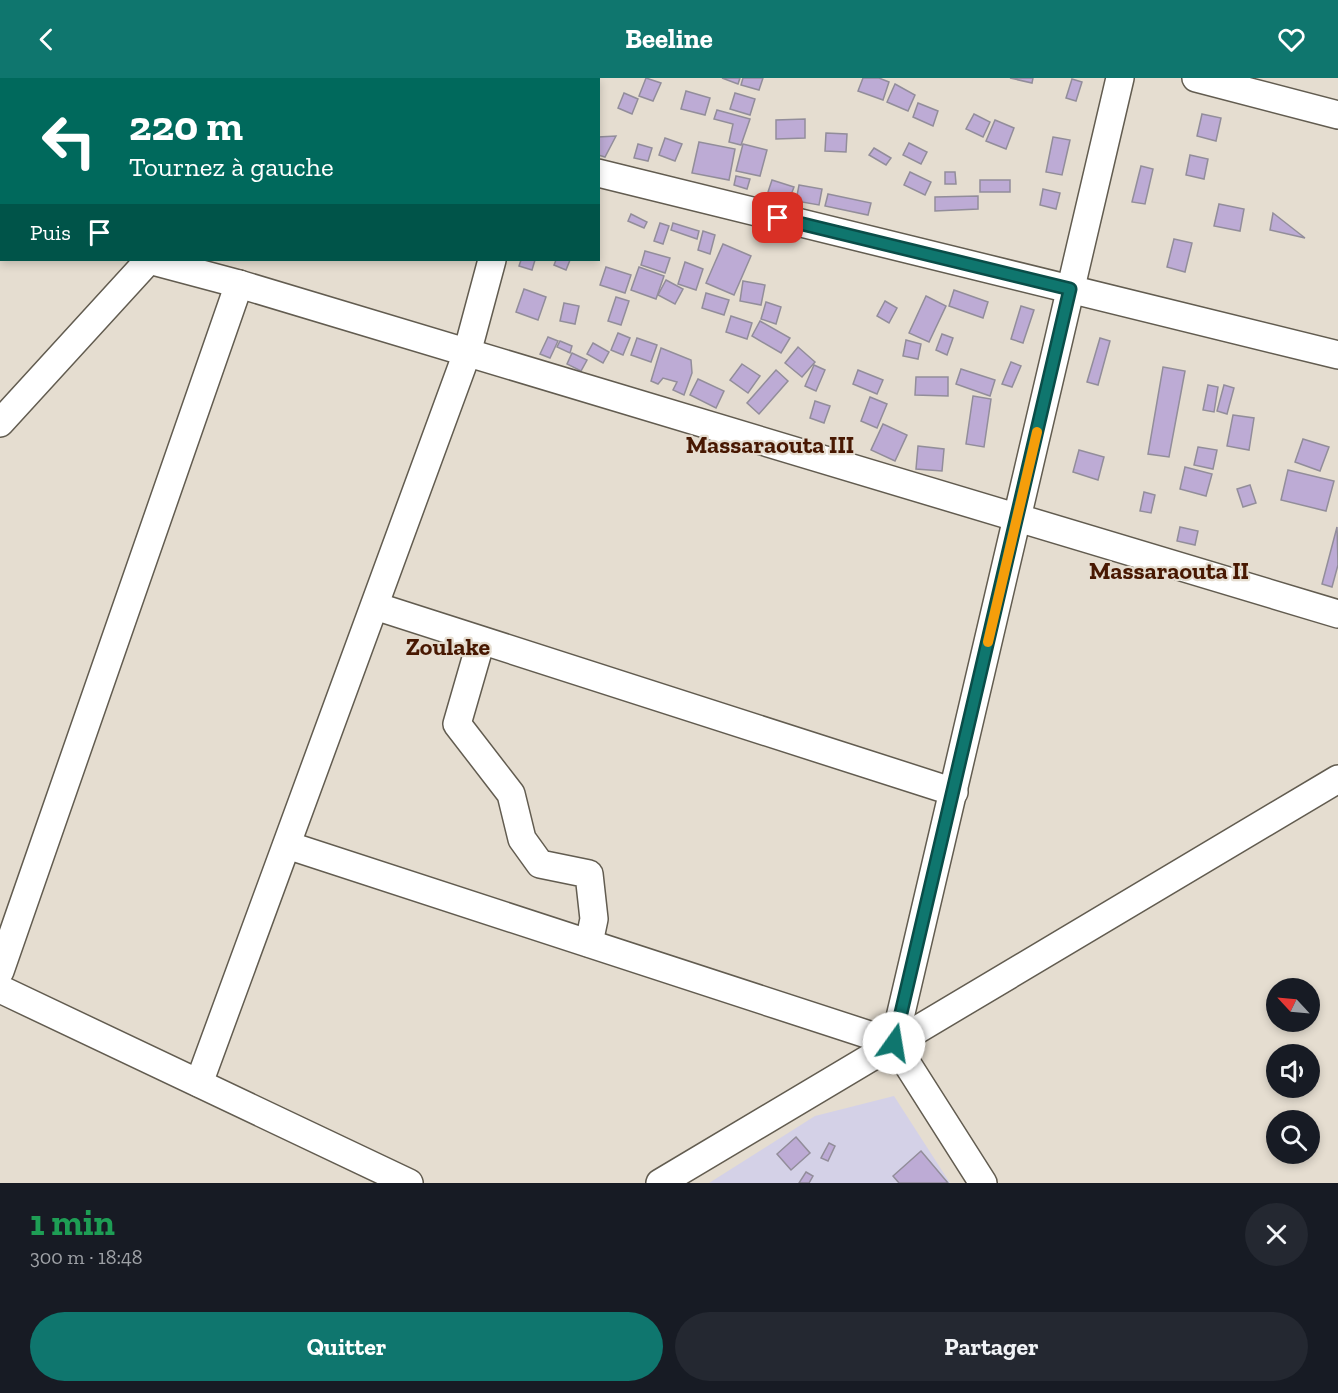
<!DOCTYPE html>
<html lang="fr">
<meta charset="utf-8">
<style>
:root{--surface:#171b24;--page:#242831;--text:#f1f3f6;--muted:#9ea1a6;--accent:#0f766e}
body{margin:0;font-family:"Zilla Slab",serif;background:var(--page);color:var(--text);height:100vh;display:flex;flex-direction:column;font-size:22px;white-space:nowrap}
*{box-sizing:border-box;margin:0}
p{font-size:20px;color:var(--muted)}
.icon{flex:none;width:33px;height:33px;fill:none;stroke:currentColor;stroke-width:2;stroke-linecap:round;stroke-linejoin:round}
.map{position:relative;height:1105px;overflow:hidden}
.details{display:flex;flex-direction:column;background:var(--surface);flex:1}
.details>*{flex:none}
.top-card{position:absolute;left:0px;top:0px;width:600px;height:183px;box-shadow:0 3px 9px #0003;background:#00695c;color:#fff;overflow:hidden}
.needle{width:39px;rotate:296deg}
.buttons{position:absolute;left:1266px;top:900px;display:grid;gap:12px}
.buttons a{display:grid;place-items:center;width:54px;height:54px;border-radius:50%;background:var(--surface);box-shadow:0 3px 9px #0003;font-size:30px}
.pin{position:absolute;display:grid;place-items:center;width:51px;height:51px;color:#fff;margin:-26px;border-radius:12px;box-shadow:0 3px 9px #0006}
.me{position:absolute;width:66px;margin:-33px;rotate:13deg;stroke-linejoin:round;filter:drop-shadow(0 0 4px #0008)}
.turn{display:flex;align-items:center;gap:21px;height:126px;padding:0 30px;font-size:27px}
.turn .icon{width:78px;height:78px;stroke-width:2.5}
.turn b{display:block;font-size:42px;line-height:51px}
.then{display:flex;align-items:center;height:57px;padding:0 30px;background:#0003;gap:12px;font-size:22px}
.round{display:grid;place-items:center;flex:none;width:63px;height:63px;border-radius:32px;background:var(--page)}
.overview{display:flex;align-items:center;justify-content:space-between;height:102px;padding:0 30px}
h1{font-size:36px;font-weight:700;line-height:45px;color:#1e9e55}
.button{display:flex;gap:12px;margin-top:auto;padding:12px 30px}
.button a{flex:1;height:69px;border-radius:36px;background:var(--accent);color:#fff;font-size:24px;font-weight:700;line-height:69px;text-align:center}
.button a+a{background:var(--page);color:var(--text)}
header{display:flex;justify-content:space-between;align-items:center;height:78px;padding:0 30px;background:var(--accent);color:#fff;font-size:27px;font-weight:700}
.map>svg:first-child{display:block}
.commercial{fill:#d4d1e7}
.building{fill:#bdabd5;stroke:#928d9a;stroke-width:1.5}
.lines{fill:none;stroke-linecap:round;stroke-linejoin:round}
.minor-casing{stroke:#625c50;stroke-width:30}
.minor{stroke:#fff;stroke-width:27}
.route-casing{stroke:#0a4d48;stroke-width:15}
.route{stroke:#0f766e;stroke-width:10}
.slow{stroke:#f59e0b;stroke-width:10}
.labels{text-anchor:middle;stroke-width:4.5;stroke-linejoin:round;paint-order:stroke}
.neighbourhood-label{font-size:24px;font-weight:bold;fill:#481802;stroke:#e5ddd0}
</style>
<header><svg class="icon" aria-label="back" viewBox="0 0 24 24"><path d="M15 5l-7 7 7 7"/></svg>Beeline<svg class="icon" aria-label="heart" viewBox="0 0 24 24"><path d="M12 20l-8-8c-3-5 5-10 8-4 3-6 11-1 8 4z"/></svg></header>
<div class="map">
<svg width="1338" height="1105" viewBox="0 0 1338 1105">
<rect width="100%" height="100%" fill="#e5ddd0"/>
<polygon class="commercial" points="894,1018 950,1105 709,1105 815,1038"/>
<g class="building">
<polygon points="336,0 414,0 414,2"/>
<polygon points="646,0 661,5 653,23 639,18"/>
<polygon points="722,0 740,0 738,6"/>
<polygon points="743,0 763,0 759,12 741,7"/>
<polygon points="863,0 879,0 889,4 883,22 858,13"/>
<polygon points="1010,0 1033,0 1032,5"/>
<polygon points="1072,1 1082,4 1076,23 1066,20"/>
<polygon points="895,6 915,17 908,33 887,24"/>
<polygon points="686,13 710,20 705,37 681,31"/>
<polygon points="624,15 638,21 632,36 618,30"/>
<polygon points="735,15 755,21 750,37 730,31"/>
<polygon points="918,25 938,33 933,48 913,39"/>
<polygon points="717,32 750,41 741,67 729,64 733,46 714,41"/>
<polygon points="974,36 990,44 983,59 966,51"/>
<polygon points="1202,36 1221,40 1216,63 1197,58"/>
<polygon points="805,41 805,60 776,61 776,42"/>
<polygon points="995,42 1014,50 1006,71 986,63"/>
<polygon points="826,55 847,56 846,74 825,73"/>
<polygon points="616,58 605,79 598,77 598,59"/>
<polygon points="1053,59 1070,62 1062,97 1046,94"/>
<polygon points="665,60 682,66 675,83 659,77"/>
<polygon points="699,64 735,71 729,102 692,95"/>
<polygon points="909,65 927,74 921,86 903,77"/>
<polygon points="638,66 652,70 648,83 634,80"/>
<polygon points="743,66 767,72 760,98 736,93"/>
<polygon points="874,70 891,80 886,87 869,77"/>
<polygon points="1190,77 1208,81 1204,101 1186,97"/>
<polygon points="1141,88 1153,91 1145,126 1132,124"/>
<polygon points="910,94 931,104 925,117 904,107"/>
<polygon points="945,94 955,94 956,106 945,106"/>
<polygon points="736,98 750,101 747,111 734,107"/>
<polygon points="772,102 794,109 789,122 768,114"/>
<rect x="980" y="102" width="30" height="12"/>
<polygon points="799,107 822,111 819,127 796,123"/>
<polygon points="1043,111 1060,115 1056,131 1040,127"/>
<polygon points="828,116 871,125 868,137 825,128"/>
<polygon points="978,118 978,131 935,133 935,119"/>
<polygon points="1219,126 1244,131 1240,153 1214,148"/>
<polygon points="1273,135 1305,160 1270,152"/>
<polygon points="631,136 647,144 644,150 628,143"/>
<polygon points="660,145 669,148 663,166 654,163"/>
<polygon points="673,145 699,153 697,161 671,152"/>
<polygon points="703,153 715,157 710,176 698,172"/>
<polygon points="1174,161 1192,165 1185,194 1167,189"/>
<polygon points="723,166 751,178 734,217 706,205"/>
<polygon points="645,173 670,180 665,195 641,187"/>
<polygon points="521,182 535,182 532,192 519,188"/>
<polygon points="556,182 570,182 566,192 554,187"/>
<polygon points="685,184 703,191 696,212 678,206"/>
<polygon points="606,189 631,197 625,215 600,207"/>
<polygon points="639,189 664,198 656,221 631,212"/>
<polygon points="666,202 683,211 675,226 658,217"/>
<polygon points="743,203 765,207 761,227 740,223"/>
<polygon points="524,211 546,219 538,242 516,234"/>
<polygon points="954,212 988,224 983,240 949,228"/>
<polygon points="706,215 729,222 724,237 702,230"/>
<polygon points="926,218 946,228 929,264 909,255"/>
<polygon points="616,219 629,223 621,247 608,243"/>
<polygon points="885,223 897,230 889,245 877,238"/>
<polygon points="766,224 781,229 776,246 761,241"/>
<polygon points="564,225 579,228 575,246 560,243"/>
<polygon points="1021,228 1034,232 1023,265 1011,261"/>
<polygon points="731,238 752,245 747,261 726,254"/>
<polygon points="760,243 790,260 781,275 752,258"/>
<polygon points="618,255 630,260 623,277 611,272"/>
<polygon points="942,256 953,260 947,277 936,272"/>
<polygon points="548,259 558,263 550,280 540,276"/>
<polygon points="637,260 657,267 651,284 631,277"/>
<polygon points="1100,260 1110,263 1098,307 1087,304"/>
<polygon points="906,262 921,266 918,281 903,278"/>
<polygon points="560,263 572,268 570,275 557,269"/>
<polygon points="593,265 609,274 603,285 587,276"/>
<polygon points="798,269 815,284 802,299 785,285"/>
<polygon points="661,270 691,282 692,295 684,317 673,312 677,304 663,300 658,306 651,303"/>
<polygon points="572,275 587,282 581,293 567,286"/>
<polygon points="1011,284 1021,288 1012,309 1002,306"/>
<polygon points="742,286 760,298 748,315 730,302"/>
<polygon points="814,287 825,292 816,313 805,308"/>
<polygon points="1163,289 1185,293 1169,379 1148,376"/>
<polygon points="961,291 995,302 990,318 956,306"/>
<polygon points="776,292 788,303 759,336 747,325"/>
<polygon points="858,292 883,302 877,316 853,306"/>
<polygon points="916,299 948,299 948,318 915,317"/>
<polygon points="698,301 724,313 716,330 690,317"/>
<polygon points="1208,307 1218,309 1214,334 1203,332"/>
<polygon points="1224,307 1234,310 1227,336 1217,333"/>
<polygon points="973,318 991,321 984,369 966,366"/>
<polygon points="870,319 887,326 877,350 861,343"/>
<polygon points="815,323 830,328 824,345 810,340"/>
<polygon points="1233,337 1254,340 1249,372 1227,368"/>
<polygon points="883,346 907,357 895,383 871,372"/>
<polygon points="1303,361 1329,369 1320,393 1295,384"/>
<polygon points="918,368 944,371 942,393 916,391"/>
<polygon points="1198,369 1217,372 1213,391 1194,387"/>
<polygon points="1079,372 1104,379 1098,402 1073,394"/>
<polygon points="1185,389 1212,396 1206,418 1180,411"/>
<polygon points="1288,392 1334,403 1326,433 1281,422"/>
<polygon points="1250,407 1256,425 1243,429 1237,411"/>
<polygon points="1144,414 1155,417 1151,435 1140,433"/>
<polygon points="1180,449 1198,453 1195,467 1177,463"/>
<polygon points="1337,449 1338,487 1332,509 1322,506"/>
<polygon points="796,1059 810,1075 791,1092 777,1076"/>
<polygon points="829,1065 835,1068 828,1083 821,1080"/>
<polygon points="921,1073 948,1105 899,1105 893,1098"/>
<polygon points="806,1094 813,1098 809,1105 799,1105"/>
</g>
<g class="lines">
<defs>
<g id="minor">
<polyline points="1196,0 1338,37"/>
<polyline points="217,2 218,0"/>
<polyline points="538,2 539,0"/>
<polyline points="598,95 1338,277"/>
<polyline points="0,113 2,113"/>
<polyline points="149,182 239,206 1338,536"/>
<polyline points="0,345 149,182"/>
<polyline points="375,528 954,714"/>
<polyline points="481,563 457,646 511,716 522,761 540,786 589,796 594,841 589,865"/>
<polyline points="287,767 894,965 983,1105"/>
<polyline points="0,893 239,206"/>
<polyline points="0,911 409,1105"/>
<polyline points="894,965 1120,0"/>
<polyline points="199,1005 467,275 492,182"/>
<polyline points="660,1105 1338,701"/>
</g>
</defs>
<use href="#minor" class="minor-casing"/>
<use href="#minor" class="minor"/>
</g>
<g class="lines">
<defs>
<polyline id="route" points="778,140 1070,211 894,965"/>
</defs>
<use href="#route" class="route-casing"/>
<use href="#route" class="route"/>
<polyline class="slow" points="988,564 1037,354"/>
</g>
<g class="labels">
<g class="neighbourhood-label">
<text x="770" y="375">Massaraouta III</text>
<text x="1169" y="501">Massaraouta II</text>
<text x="448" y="577">Zoulake</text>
</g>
</g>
</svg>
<div class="buttons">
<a><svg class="needle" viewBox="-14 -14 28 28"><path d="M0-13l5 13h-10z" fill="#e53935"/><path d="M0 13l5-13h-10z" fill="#9ea1a6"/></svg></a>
<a><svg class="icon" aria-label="sound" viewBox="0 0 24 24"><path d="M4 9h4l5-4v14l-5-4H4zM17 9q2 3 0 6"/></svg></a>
<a><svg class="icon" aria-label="search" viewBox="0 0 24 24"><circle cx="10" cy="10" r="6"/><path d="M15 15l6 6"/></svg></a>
</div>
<div class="pin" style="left:778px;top:140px;background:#d93025"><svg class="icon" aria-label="arrive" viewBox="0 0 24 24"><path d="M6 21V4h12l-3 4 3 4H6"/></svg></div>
<svg class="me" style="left:894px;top:965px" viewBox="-20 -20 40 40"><circle r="19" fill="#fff"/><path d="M0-13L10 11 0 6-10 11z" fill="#0f766e"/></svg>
<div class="top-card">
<div class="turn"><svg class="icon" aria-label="left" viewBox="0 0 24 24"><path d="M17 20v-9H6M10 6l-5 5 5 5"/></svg><div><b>220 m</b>Tournez à gauche</div></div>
<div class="then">Puis<svg class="icon" aria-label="arrive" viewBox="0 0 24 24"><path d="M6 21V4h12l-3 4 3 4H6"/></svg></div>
</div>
</div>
<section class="details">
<div class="overview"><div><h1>1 min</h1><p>300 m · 18:48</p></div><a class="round"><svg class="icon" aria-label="close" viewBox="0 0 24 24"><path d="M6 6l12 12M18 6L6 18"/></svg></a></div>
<div class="button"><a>Quitter</a><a>Partager</a></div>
</section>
